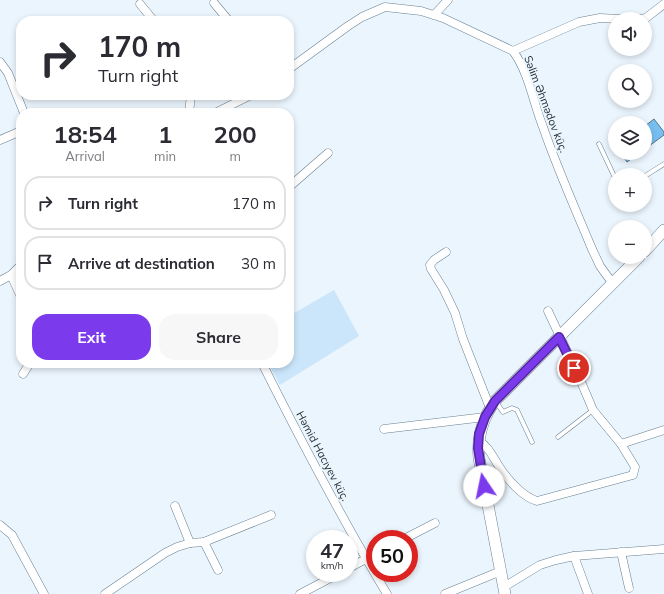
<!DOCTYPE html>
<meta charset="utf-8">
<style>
:root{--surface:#fff;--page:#f7f7f7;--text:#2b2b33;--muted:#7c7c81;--line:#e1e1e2;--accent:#7c3aed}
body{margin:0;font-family:Mulish,sans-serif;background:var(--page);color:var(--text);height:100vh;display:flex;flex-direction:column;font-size:15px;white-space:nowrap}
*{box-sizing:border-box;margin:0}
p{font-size:13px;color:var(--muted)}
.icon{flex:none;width:22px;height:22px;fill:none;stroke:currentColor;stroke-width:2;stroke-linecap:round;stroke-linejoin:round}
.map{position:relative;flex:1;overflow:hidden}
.panel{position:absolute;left:16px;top:108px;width:278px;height:260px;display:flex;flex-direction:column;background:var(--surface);border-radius:16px;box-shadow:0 2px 6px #0003}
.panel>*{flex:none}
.hud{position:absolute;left:16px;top:16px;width:278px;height:84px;border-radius:16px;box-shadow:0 2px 6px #0003;background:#fff;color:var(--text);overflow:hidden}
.controls{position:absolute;left:608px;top:12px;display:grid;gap:8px}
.controls a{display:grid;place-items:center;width:44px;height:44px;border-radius:50%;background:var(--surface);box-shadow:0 2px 6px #0003;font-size:20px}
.speed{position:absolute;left:306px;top:530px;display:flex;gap:8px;font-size:20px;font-weight:700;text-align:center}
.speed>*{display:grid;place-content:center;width:52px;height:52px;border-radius:50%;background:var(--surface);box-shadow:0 2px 6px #0003;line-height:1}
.speed small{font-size:10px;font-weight:400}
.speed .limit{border:6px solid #d22;background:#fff;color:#111}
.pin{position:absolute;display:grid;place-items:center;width:34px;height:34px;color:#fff;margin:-17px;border:2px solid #fff;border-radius:50%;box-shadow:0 1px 4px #0007}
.me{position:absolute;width:44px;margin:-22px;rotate:349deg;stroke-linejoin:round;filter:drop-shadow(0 0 3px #0008)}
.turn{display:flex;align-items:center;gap:14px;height:84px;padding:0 16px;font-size:18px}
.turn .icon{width:52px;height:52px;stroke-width:2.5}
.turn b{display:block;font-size:28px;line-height:34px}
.eta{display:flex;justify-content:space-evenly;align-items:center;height:68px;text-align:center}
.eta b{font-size:24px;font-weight:700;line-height:28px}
.primary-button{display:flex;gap:8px;margin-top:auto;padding:8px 16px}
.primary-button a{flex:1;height:46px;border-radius:16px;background:var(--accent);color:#fff;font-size:16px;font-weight:700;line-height:46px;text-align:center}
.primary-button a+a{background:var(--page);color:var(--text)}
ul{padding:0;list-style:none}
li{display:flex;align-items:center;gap:12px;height:54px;margin:0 8px 6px;padding:0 8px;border:2px solid var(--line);border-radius:16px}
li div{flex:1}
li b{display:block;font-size:15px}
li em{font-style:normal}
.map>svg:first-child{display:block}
.green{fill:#cbe6fb}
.building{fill:#77bff1;stroke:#5c7485}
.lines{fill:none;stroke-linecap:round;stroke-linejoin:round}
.service-casing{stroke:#698193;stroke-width:5}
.minor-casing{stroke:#698193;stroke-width:9}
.secondary-casing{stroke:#698193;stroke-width:12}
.service{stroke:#fff;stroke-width:4}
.minor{stroke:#fff;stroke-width:8}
.secondary{stroke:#fff;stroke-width:11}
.route-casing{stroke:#51269a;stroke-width:10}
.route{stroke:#7c3aed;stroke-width:7}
.labels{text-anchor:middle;stroke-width:4;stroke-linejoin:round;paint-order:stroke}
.street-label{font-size:11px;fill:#1c262d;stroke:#ebf5fd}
</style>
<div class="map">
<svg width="664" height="594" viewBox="0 0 664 594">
<rect width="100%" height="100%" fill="#ebf5fd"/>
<polygon class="green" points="334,290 359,336 280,385 268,363 289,363 289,316"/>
<g class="building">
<polygon points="654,119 664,132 664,135 645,149 645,126"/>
<polygon points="621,153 639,153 627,162"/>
</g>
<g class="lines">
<defs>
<g id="service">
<polyline points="599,144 615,178"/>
<polyline points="645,176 664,164"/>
<polyline points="496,402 503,412 512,408 517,410 532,442"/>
<polyline points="558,437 593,410"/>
</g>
<g id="minor">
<polyline points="214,3 229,21"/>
<polyline points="140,4 154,21"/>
<polyline points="434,15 448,0"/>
<polyline points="640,19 646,18 664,4"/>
<polyline points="513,51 579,22 600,18 620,19"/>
<polyline points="0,62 8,73 24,113"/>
<path d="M289,69L348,26L362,17L385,7L421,11L443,18L513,51C529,73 533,102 543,127C557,168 575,208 592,249L600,266L613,284"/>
<polyline points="189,113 191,95"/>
<polyline points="215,113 251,95"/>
<polyline points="0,140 21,131"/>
<polyline points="289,187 328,153"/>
<polyline points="446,252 434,260 430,265 431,269 444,290 455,313 463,339 490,408"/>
<polyline points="11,275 21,297"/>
<polyline points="0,281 11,275 21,265"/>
<path d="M262,363C301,441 342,519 387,594"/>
<polyline points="23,374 30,363"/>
<polyline points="384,429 485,417"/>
<path d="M478,440C490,448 492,456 500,468C508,480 523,497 537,501L633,475L635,467L621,444L593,410L579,377L548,311"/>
<polyline points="621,444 664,430"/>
<polyline points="175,506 190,543"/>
<polyline points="0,525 12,535 44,594"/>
<polyline points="404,539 435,523"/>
<polyline points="204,542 218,570"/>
<polyline points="621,552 629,588"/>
<polyline points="574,556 588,594"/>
<polyline points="349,568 375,554"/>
<polyline points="504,587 540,565 556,560 574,556 664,549"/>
<polyline points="105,594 165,553 177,547 190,543 204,542 271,515"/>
<polyline points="300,594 340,573"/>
<polyline points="445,594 501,571"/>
</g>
<g id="secondary">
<polyline points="645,251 664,230"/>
<path d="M505,594L479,458C477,437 482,419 495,401L639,257"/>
</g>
</defs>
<use href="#service" class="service-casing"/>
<use href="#minor" class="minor-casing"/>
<use href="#secondary" class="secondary-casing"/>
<use href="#service" class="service"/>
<use href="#minor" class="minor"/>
<use href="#secondary" class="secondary"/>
</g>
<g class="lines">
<defs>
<polyline id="route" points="484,486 478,448 479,434 485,417 495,401 559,337 574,368"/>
</defs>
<use href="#route" class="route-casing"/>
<use href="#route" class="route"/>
</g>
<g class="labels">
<g class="street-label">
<text transform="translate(546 104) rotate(69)" y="4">Səlim Əhmədov küç.</text>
<text transform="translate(323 456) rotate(62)" y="4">Həmid Hacıyev küç.</text>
</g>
</g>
</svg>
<div class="controls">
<a><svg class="icon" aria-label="sound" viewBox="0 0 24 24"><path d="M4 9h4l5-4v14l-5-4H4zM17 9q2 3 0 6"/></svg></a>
<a><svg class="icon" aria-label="search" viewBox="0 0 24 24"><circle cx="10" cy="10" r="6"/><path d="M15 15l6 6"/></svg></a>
<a><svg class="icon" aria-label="layers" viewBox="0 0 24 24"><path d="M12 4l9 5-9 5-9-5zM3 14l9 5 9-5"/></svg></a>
<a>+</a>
<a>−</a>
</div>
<div class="speed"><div>47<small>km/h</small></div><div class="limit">50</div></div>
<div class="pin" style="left:574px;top:368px;background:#d93025"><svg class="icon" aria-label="arrive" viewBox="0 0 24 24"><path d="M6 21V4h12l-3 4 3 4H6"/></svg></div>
<svg class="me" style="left:484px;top:486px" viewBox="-20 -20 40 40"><circle r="19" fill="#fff"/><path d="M0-13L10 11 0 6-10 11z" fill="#7c3aed"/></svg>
<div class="hud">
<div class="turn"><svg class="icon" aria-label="right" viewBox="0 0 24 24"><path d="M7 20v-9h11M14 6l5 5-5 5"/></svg><div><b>170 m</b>Turn right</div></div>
</div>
<section class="panel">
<div class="eta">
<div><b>18:54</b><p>Arrival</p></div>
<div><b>1</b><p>min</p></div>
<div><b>200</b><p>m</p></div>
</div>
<ul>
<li><svg class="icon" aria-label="right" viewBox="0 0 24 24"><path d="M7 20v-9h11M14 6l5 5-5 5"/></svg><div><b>Turn right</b></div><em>170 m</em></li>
<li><svg class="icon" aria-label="arrive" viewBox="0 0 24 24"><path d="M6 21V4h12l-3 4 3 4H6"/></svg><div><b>Arrive at destination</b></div><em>30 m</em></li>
</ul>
<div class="primary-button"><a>Exit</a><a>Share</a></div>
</section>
</div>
